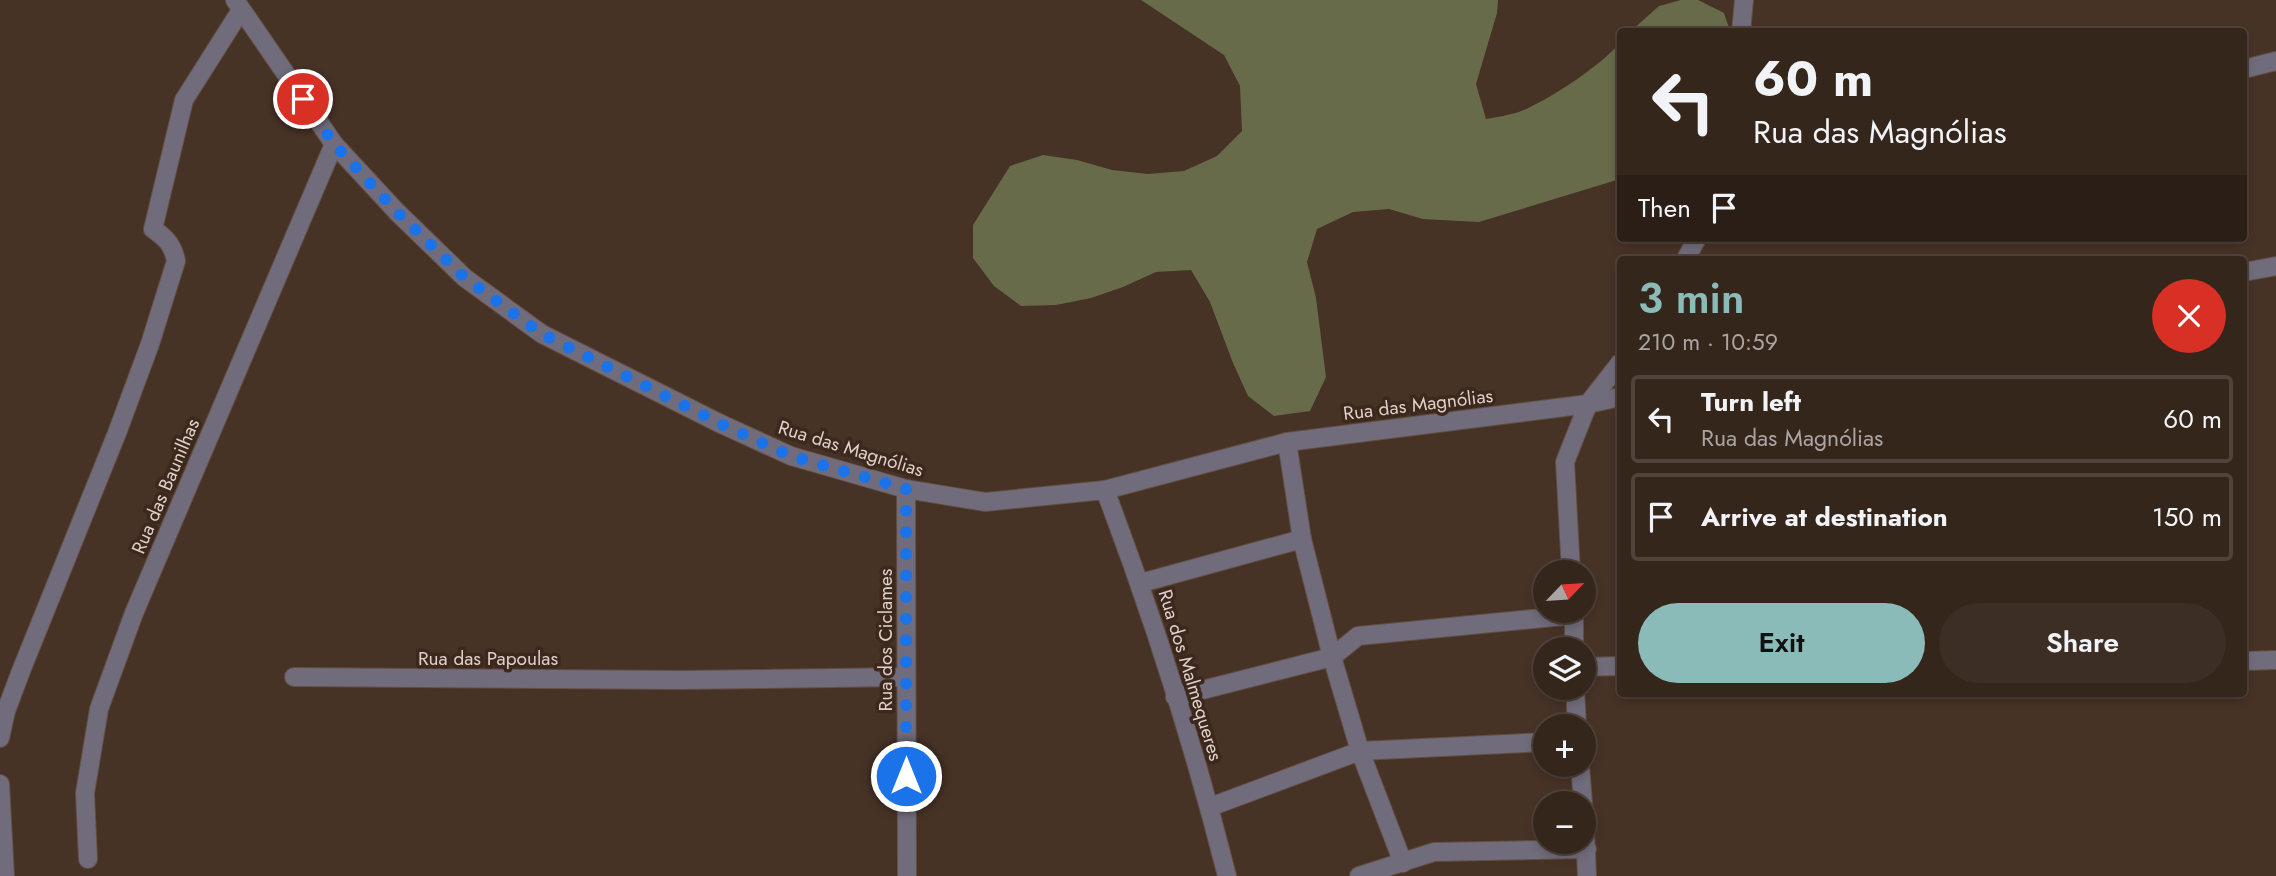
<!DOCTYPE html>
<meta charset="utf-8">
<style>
:root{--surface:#35261c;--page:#3d2e25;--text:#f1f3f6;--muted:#aaa5a3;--line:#4f433b;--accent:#8bbbb9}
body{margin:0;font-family:Jost,sans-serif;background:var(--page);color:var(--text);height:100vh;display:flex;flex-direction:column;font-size:26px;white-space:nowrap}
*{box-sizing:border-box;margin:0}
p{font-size:23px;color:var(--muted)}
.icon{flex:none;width:38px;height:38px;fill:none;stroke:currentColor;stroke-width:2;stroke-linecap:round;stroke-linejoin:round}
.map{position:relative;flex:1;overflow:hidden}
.panel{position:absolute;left:1617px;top:256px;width:630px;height:441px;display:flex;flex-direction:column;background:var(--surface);border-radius:7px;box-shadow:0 4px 10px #0003,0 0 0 2px var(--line)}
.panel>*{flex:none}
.banner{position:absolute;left:1617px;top:28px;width:630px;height:214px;border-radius:7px;box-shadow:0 4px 10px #0003,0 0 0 2px var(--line);background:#35261c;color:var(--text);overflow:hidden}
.needle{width:46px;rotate:65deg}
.controls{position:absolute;left:1533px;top:560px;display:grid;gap:14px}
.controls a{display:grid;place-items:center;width:63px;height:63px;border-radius:50%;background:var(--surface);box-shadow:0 4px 10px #0003,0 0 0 2px var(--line);font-size:35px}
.pin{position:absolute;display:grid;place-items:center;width:60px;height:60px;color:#fff;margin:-30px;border:4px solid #fff;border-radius:50%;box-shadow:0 2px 7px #0007}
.me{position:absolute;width:77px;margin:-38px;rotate:0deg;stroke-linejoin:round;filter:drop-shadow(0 0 5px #0008)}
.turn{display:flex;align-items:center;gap:24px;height:147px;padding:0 21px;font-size:32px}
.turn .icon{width:91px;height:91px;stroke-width:2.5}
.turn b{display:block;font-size:49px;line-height:60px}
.then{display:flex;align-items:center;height:66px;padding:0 21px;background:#0003;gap:14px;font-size:26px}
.round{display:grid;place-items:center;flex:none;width:74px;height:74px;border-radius:37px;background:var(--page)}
.head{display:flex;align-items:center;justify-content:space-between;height:119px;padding:0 21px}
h1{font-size:42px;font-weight:600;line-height:52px;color:var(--accent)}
.action{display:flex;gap:14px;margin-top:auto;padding:14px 21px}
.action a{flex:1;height:80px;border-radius:42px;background:var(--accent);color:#111;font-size:28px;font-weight:600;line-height:80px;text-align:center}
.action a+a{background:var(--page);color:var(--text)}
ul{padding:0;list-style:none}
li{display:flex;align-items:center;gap:21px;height:88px;margin:0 14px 10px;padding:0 7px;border:4px solid var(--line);border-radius:7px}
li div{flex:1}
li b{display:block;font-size:26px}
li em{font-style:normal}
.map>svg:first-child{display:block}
.forest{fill:#686b49}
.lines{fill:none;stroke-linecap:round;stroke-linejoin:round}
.minor-casing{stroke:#624f44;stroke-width:20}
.minor{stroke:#716c7b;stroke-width:18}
.route{stroke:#1a73e8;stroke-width:12;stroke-dasharray:0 21.6}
.labels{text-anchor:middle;stroke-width:7;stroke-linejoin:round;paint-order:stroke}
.street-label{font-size:19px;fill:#dfd1ca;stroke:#3c281c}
</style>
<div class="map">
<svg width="2276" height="876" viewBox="0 0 2276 876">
<rect width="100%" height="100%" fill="#473226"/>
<g class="forest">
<path d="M1141,0H1498L1497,13L1476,84L1486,119C1497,117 1509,115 1519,112C1549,100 1599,67 1620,43V179L1479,222L1423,219L1389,209L1353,212L1317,229L1307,262L1316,298L1326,377L1310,411L1274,416L1248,396L1233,363L1210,302L1191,270L1156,272L1123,287L1091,298L1056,305L1021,306L994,286L973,258V225L1010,166L1043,155L1077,160L1112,170L1148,174L1184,171L1217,156L1242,131L1240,86L1224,55Z"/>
<polygon points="1681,0 1698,0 1724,13 1730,31 1631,31 1659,6"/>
</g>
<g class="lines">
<defs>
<g id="minor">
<polyline points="235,0 334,144 397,212 465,278 542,334 719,423 791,456 906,489 985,502 1105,490 1287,442 1588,404 1620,397"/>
<polyline points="1741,32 1744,0"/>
<polyline points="2244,69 2276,61"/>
<polyline points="1686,259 1697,238"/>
<polyline points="2244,272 2276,266"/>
<polyline points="1287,442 1302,539 1332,657 1360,751 1403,863"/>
<polyline points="906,489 907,876"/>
<path d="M1105,490C1153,616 1194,746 1227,876"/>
<polyline points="1571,572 1565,462 1588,404 1620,363"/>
<polyline points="1141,583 1302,539"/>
<polyline points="1574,649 1574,611"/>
<polyline points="2244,661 2276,660"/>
<polyline points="1584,667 1620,666"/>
<polyline points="294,677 681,680 905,677"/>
<polyline points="1575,688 1577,726"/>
<polyline points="1175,697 1332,657 1358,636 1574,615"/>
<path d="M0,738L6,711L21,671L117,433L150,344L176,261C173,245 166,238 153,229L184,100L241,10"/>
<polyline points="1580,765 1583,803"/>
<polyline points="0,784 5,876"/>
<polyline points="1210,807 1360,751 1545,742"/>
<polyline points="1584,809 1587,876"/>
<polyline points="88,859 85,793 99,709 134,613 334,144"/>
<polyline points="1359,876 1434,852 1587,849"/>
</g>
</defs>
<use href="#minor" class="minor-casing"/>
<use href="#minor" class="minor"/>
</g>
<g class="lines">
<polyline class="route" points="303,99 334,144 397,212 465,278 542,334 719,423 791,456 906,489 906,776"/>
</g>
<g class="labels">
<g class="street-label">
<text transform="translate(1418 404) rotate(-7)" y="7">Rua das Magnólias</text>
<text transform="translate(851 448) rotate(17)" y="7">Rua das Magnólias</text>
<text transform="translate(165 486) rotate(-67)" y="7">Rua das Baunilhas</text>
<text transform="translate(885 640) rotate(-90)" y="7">Rua dos Ciclames</text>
<text x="488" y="665">Rua das Papoulas</text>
<text transform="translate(1191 675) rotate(73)" y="7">Rua dos Malmequeres</text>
</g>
</g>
</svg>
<div class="controls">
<a><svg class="needle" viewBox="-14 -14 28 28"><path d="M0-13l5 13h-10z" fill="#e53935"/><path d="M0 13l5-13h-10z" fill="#aaa5a3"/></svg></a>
<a><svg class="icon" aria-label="layers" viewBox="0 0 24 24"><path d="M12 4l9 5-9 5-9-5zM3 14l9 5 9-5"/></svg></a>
<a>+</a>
<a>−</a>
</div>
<div class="pin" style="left:303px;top:99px;background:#d93025"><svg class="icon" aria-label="arrive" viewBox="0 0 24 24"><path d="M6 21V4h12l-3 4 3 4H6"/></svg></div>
<svg class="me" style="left:906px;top:776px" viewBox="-20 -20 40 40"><circle r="17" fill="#1a73e8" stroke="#fff" stroke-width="3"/><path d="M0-11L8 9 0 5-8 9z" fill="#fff"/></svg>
<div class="banner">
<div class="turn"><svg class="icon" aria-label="left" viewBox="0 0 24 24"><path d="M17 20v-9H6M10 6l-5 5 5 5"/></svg><div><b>60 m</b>Rua das Magnólias</div></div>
<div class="then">Then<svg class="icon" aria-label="arrive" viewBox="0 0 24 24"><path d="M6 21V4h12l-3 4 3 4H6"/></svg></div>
</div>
<section class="panel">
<div class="head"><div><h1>3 min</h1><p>210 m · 10:59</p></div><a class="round" style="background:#d93025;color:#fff"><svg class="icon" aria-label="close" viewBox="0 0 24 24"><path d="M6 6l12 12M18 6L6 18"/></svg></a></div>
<ul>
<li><svg class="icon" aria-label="left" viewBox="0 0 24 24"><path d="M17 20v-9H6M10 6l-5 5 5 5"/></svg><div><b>Turn left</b><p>Rua das Magnólias</p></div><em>60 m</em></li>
<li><svg class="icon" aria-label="arrive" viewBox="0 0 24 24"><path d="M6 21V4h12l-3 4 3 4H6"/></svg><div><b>Arrive at destination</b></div><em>150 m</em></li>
</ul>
<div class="action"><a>Exit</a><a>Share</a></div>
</section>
</div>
